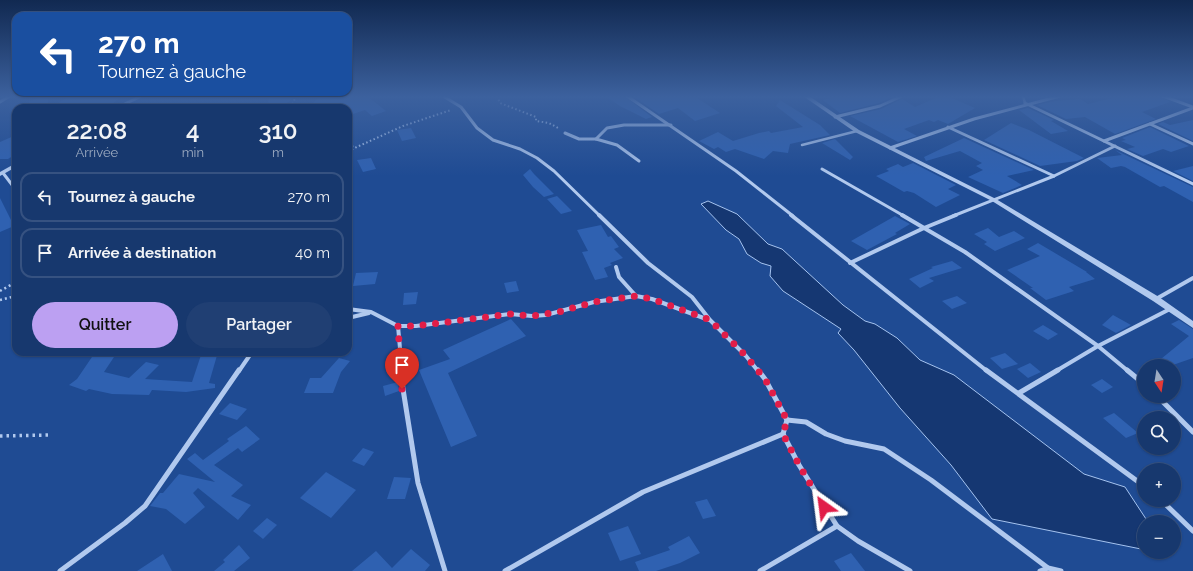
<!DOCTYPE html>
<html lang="fr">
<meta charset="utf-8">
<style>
:root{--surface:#17386e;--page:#203f73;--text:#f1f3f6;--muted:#9eacc2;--line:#365281;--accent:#bca0f2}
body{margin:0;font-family:Raleway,sans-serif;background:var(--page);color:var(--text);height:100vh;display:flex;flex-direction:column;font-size:15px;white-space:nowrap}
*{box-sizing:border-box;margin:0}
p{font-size:13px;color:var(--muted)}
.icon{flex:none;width:22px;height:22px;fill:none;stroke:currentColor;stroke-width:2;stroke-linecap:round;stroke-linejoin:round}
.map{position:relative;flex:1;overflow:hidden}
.sheet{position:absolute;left:12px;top:104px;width:340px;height:252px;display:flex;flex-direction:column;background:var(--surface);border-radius:12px;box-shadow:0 1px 3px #0004,0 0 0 1px var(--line)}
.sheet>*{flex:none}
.banner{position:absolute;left:12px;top:12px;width:340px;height:84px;border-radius:12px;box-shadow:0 1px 3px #0004,0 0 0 1px var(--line);background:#1a4fa0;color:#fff;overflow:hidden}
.needle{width:26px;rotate:168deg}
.tools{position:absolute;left:1137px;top:359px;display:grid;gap:8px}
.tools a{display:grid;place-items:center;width:44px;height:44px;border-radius:50%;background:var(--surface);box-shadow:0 1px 3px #0004,0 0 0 1px var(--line);font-size:20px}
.pin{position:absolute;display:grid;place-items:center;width:34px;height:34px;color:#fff;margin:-41px -17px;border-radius:50% 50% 50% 0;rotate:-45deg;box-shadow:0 0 4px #0007}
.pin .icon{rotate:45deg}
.me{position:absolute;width:44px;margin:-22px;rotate:329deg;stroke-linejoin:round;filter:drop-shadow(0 0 3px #0008)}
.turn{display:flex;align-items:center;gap:14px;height:84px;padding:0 20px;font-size:18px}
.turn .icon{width:52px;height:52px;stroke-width:2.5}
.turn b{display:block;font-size:28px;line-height:34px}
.eta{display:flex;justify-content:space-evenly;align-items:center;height:68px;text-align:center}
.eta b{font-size:24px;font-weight:600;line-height:28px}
.action{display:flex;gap:8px;margin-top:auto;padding:8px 20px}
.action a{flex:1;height:46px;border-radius:24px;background:var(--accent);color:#111;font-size:16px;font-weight:600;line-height:46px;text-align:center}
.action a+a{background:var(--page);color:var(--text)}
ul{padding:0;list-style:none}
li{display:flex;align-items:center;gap:12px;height:50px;margin:0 8px 6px;padding:0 12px;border:2px solid var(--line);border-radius:12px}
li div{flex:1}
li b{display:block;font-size:15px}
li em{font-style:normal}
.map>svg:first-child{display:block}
.water{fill:#153772;stroke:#a5c3ef}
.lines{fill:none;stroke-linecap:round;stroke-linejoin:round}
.stream{stroke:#a5c3ef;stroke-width:3}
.building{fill:#2f61b1}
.path-far2{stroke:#b1c9ee;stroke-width:2;stroke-dasharray:1.5 2.5;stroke-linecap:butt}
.path-far1{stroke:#b1c9ee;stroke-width:2.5;stroke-dasharray:2 3;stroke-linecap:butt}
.path{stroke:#b1c9ee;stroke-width:3.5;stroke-dasharray:2.5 4;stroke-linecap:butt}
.service{stroke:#b1c9ee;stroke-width:2.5}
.minor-far2{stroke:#b1c9ee;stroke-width:3}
.minor-far1{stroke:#b1c9ee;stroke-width:4}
.minor{stroke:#b1c9ee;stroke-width:5}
.tertiary{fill:#b1c9ee;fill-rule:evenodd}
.route{stroke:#e11d48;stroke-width:7;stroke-dasharray:0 12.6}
</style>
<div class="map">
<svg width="1193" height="571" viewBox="0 0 1193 571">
<rect width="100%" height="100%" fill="#1f4b93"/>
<polygon class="water" points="708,201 737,214 768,244 782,249 843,305 865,321 875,324 897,338 920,360 954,375 1084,474 1125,487 1148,522 1144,522 1144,546 1141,549 992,519 951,465 900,408 854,350 838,333 841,329 783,291 770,276 771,266 761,263 747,254 739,239 726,230 701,204"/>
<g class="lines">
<polyline class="stream" points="0,102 10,96"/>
</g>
<g class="building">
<polygon points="44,96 49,96 47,108 40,108 28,102"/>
<polygon points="70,96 123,96 107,107 78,104 69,108 50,108"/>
<polygon points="269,96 296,96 280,108 268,106"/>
<polygon points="320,96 367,96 386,111 372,116 365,110 353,114 348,111 348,108 342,108 339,106 336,108 308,108"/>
<polygon points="605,96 624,96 652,117 646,119 620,106"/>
<polygon points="633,96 694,96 720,113 695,121 678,108 659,114"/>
<polygon points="840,96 894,96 879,103 840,113 823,100"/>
<polygon points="940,96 947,96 975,108 948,124 938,120 934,122 929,120 904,129 917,136 898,142 850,116 881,109 902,99 915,107"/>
<polygon points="1120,96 1160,96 1170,102 1142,112 1156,119 1115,134 1085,117 1066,119 1037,105 1055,101 1080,99 1088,104"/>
<polygon points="780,100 820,125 830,135 790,144 788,153 773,151 764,159 735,149 726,152 718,147 714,149 699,141 718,132 733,141 759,133 769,131 771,133 803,127 776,106"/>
<polygon points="1028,108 1054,120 1051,121 1068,131 1051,134 1019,110"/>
<polygon points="1193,120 1193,141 1158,124 1163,122 1170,125"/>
<polygon points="1011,123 1029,130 1084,158 1077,161 1040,166 984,140"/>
<polygon points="1150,127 1189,146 1171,152 1163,149 1143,156 1127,149 1135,147 1121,141 1126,140 1122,138"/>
<polygon points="411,128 416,138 402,141 397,130"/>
<polygon points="16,135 16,154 8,159 0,159 0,142"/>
<polygon points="964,138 1034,170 1007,176 1022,185 1003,193 968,177 983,170 976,166 982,163 960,151 926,161 924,157"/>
<polygon points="835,139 853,157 850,160 822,143"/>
<polygon points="1115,150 1193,187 1193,202 1164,186 1160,187 1125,167 1121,166 1111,168 1097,158 1122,155"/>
<polygon points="371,158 376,169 363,172 357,160"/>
<polygon points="913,163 956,185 948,189 960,195 936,207 914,193 907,191 904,192 876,176 889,171 886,169 898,164 903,167"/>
<polygon points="1193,166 1193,181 1173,171"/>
<polygon points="530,169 534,174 554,194 544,197 533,187 523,175"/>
<polygon points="557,196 572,211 561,214 547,199"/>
<polygon points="0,198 14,226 0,232"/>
<polygon points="895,216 910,224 895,233 897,234 867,250 851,241"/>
<polygon points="601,225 608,237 611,236 619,247 614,249 623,258 610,263 612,265 604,268 608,277 595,280 582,252 588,251 577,230"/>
<polygon points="988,228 999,237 1014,231 1025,238 995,251 984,244 987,242 974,234"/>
<polygon points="1038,243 1087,272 1086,272 1095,279 1069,287 1074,291 1046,300 1030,288 1033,288 1007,270 1040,256 1027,249"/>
<polygon points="952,261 962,268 929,278 934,281 920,288 909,279 933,268 931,267"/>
<polygon points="378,272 375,284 353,286 356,273"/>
<polygon points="516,281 519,291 507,293 504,283"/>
<polygon points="418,292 416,304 403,305 404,293"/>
<polygon points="957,296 967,303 952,309 942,301"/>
<polygon points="1113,315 1131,325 1116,333 1102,325"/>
<polygon points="511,319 526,336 448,373 477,436 451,447 419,370 450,359 443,350"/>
<polygon points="1179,320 1193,329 1193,358 1170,366 1161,359 1189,336 1171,324"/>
<polygon points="1043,325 1058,334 1048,340 1033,331"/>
<polygon points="202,352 218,352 209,383 215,384 215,388 186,392 152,390 149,395 112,394 89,389 86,391 69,385 77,379 92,357 114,357 104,372 129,378 146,362 159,365 145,379 192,382"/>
<polygon points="1005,353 1018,364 1002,369 990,358"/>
<polygon points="339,358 350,361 341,372 333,393 304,393 310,378 321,378"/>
<polygon points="1030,363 1041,372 1028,378 1017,369"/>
<polygon points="1102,379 1113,387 1102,393 1091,385"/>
<polygon points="398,382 399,391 385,396 383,386"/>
<polygon points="230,403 247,409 237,420 219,414"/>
<polygon points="1114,413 1138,433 1126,438 1103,418"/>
<polygon points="246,426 260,439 242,452 238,448 214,465 243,485 231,496 251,505 238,520 198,488 193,493 205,507 185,524 166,509 150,506 160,493 163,493 179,474 215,482 187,459 195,453 203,460 229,441 227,439"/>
<polygon points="363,448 374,452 364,466 352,461"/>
<polygon points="326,472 356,490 331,518 300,498"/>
<polygon points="394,477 411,478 405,499 387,499"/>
<polygon points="707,499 716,516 703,519 695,502"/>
<polygon points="267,518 277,525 263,539 253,531"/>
<polygon points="628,526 641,554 620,561 608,533"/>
<polygon points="689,536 700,553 680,563 656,571 639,571 635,562 670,550 668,547"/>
<polygon points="239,545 250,558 234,571 214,571 225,562 223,560"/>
<polygon points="411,549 430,565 425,571 352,571 376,551 392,568"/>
<polygon points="851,553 865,571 841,571 834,561"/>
<polygon points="163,554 172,571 137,571"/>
</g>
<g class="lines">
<g class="path-far2">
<polyline points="497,96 500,103 536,117 536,121 549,123 560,129"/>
<polyline points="291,108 296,96"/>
<polyline points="348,145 354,147"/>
<polyline points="348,151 403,126 451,110"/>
</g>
<g class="path-far1">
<polyline points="0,291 16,282"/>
<polyline points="0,300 16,296"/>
</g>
<polyline class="path" points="0,436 50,435"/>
<g class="service">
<polyline points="1023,96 1025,103"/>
<polyline points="802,145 857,131"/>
</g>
<g class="minor-far2">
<polyline points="443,96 461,107 477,128 493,140 520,149 537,158 554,171 600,216"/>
<polyline points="627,96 736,171 793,216"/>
<polyline points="1163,96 1193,107"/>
<polyline points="1025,103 1193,184"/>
<polyline points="835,117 880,106 902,96"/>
<polyline points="1150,124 1193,144"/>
<polyline points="948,127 1054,176"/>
<polyline points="565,133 579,139 596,139 617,145 639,161"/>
<polyline points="596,139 607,128 624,125 671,125"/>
<polyline points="1104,141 1193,108"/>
<polyline points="890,148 974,119 1060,96"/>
<polyline points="822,169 904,216"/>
<polyline points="3,173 16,190"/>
<polyline points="953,216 1054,176 1115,146"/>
</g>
<g class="minor-far1">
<polyline points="599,215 648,263 692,297 710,320 746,356 758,371"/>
<polyline points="791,215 987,371"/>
<polyline points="902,215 965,252 1098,346 1128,371"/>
<polyline points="850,263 924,228 956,215"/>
<polyline points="616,267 619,277 636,296"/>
<polyline points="1156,299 1193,278"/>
<polyline points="348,309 371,312 398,326 416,326 510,314 532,316 546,315 594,302 636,296 652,299 709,320"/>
<polyline points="348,318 369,313"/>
<polyline points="398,326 402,371"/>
<polyline points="239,371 252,352"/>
<polyline points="1056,371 1098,346 1170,309"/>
</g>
<g class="minor">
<polyline points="401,370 403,389 418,483 445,571"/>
<polyline points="758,370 765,379 787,420 783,434 799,465 837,526 858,541 910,571"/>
<polyline points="986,370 1144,486"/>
<polyline points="1127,370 1144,384"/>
<polyline points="1019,393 1058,370"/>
<polyline points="1157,396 1193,432"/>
<polyline points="787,420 806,422 826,434 845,441 884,449 931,480 1048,568 1061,571"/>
<polyline points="1161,500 1193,531"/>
<polyline points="60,571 125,523 145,506 239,370"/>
<polyline points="505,571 643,492 783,434"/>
<polyline points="760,571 837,526"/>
<polyline points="1040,571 1048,568"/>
</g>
<g class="tertiary">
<polygon points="138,96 145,96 119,108 113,108"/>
<polygon points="193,96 206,96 204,97"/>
<polygon points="803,96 809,96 859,130 996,199 1159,297 1193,321 1193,328 1153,301 992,201 855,132"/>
<polygon points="16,163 16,167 0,176 0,172"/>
</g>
</g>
<linearGradient id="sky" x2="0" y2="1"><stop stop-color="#112951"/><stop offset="0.55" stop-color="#3c619e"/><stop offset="1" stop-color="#3c619e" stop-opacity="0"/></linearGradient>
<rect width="1193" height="176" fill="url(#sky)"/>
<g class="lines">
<polyline class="route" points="402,389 398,326 416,326 510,314 532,316 559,312 594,302 636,296 652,299 710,320 746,356 765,379 787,420 783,434 799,465 824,507"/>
</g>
</svg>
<div class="tools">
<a><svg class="needle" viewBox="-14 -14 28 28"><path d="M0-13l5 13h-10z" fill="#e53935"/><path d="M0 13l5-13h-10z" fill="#9eacc2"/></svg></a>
<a><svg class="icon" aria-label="search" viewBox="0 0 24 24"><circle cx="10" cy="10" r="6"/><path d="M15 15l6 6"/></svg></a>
<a>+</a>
<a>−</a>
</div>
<div class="pin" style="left:402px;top:389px;background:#d93025"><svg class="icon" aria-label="arrive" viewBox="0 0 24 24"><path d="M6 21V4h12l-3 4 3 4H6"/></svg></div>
<svg class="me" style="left:824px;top:507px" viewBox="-20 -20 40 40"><path d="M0-17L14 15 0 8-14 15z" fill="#e11d48" stroke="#fff" stroke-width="4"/></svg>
<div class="banner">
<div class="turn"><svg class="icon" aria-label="left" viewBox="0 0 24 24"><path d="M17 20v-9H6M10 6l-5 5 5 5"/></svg><div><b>270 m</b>Tournez à gauche</div></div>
</div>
<section class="sheet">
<div class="eta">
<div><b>22:08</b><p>Arrivée</p></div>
<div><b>4</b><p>min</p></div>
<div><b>310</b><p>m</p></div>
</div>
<ul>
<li><svg class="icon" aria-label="left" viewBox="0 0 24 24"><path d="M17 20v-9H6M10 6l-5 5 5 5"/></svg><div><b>Tournez à gauche</b></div><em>270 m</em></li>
<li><svg class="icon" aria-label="arrive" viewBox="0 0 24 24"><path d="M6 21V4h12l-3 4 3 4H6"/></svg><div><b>Arrivée à destination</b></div><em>40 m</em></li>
</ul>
<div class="action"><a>Quitter</a><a>Partager</a></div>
</section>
</div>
